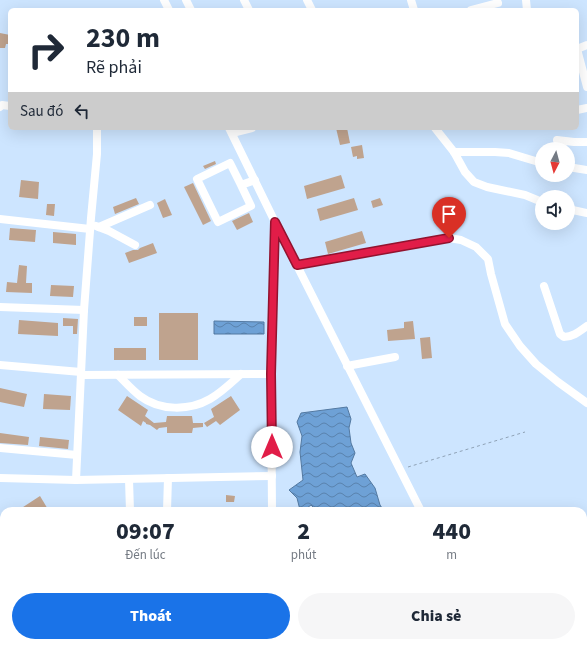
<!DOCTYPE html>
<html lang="vi">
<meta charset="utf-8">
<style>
:root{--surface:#fff;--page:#f6f6f7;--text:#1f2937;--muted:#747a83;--accent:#1a73e8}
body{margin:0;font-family:"Source Sans 3",sans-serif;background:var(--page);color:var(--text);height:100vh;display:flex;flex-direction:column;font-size:15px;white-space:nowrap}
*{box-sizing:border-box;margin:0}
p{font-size:13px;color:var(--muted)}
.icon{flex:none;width:22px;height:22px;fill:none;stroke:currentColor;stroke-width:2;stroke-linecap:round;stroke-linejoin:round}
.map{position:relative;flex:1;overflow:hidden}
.side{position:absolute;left:0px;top:507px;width:587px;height:140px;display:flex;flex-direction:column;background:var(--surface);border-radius:12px 12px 0 0;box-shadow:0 4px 16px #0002}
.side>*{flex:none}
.hud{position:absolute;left:8px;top:8px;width:571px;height:122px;border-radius:6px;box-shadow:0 4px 16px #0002;background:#fff;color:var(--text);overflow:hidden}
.needle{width:26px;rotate:186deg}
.tools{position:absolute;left:535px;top:142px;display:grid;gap:8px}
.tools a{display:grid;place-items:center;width:40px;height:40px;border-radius:50%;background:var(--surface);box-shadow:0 4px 16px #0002;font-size:20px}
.pin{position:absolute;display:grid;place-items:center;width:34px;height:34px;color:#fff;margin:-41px -17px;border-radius:50% 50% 50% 0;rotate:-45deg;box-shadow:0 0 4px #0007}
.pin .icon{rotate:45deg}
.me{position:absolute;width:44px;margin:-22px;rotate:0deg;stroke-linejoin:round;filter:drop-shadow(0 0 3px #0008)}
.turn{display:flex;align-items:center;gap:14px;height:84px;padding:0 12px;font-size:18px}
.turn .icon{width:52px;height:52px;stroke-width:2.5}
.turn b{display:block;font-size:28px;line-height:34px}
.then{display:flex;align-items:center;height:38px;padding:0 12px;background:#0003;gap:8px;font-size:15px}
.eta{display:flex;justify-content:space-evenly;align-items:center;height:68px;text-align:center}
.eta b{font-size:24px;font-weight:800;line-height:28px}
.action{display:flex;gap:8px;margin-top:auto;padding:8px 12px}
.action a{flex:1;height:46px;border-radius:24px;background:var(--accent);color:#fff;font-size:16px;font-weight:800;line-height:46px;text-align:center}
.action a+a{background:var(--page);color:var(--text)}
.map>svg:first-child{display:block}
.water{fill:url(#water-waves);stroke:#5379a1}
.building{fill:#bfa38e}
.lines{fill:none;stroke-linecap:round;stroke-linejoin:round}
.path{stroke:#8fa2b6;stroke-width:1;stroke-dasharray:3 3;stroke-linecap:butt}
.minor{stroke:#fff;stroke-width:8}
.route-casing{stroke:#92132f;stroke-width:10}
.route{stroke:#e11d48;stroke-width:7}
</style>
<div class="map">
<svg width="587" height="647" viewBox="0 0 587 647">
<defs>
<pattern id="water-waves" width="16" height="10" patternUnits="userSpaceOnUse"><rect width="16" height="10" fill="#6ea1d6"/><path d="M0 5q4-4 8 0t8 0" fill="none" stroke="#5982ad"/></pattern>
</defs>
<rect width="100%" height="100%" fill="#cde5ff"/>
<g class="water">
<polygon points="214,321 264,322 264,334 214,334"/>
<polygon points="347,407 351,419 349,428 351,443 355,453 351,463 357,477 365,474 375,488 380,505 384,511 317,511 311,505 303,511 300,510 297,498 289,490 303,480 300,452 302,436 297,422 301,413"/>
</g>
<g class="building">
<polygon points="0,33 10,35 10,44 6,44 5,48 0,48"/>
<polygon points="336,128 347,128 350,143 340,145"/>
<polygon points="362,145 364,158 357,159 357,156 353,157 351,147"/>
<polygon points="215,161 216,164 205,169 203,166"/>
<polygon points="341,175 345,188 307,199 304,186"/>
<polygon points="21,180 39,182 38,199 19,197"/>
<polygon points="193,183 211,221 203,225 184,187"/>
<polygon points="136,198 139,204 115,214 113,207"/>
<polygon points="354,198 358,210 320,221 317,209"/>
<polygon points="380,198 383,205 373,208 371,201"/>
<polygon points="165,199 172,215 163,218 157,203"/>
<polygon points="47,204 55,204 54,216 46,215"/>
<polygon points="249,213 253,222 237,230 232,221"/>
<polygon points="10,228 36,230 35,242 9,240"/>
<polygon points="362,231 366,243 328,254 325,242"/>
<polygon points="53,232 76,234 76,245 53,243"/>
<polygon points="153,243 157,253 129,263 125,253 133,250 138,250 140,248"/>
<polygon points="19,265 27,266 26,283 32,283 32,293 6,292 7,282 17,283"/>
<polygon points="51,285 74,286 73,297 50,296"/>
<rect x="159" y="313" width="39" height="47"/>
<rect x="134" y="317" width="13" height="9"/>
<polygon points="63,318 78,319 77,334 73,334 73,326 63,326"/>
<polygon points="19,320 58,323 58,336 18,334"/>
<polygon points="413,321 415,339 388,341 387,330 404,328 404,322"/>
<polygon points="430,337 432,358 422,359 420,338"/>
<rect x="114" y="348" width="32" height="12"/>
<polygon points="0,388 27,394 24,407 0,402"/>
<polygon points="44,394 71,396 70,410 43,409"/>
<polygon points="127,396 148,410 145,416 154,423 166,422 167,416 192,416 193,423 203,423 203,427 193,428 192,433 167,433 167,427 159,428 157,430 150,425 146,424 146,423 143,421 141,426 118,410"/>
<polygon points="231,396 240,410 220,425 216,421 207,427 204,423 214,417 211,409"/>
<polygon points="0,433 29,437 28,445 0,443"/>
<polygon points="40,437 69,440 68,449 39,446"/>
<polygon points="226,495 235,496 234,502 226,502"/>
<polygon points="40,496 49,511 17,511"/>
</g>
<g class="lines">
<polyline class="path" points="408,467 525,432"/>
<g class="minor">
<polyline points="164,0 169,10"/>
<polyline points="186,0 191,10"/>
<polyline points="244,0 249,10"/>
<polyline points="307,0 312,10"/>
<polyline points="411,0 414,10"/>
<polyline points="526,0 527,10"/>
<polyline points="471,10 498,3"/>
<polyline points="577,49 587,87"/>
<polyline points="577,49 587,45"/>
<polyline points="0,107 2,105 10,106"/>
<polyline points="577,110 587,108"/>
<polyline points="229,128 275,222 421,511"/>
<polyline points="435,128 454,152 465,172 474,182 487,187 501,190 525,195 542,202"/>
<polyline points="232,133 252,128"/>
<polyline points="557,140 574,142 587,142"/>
<polyline points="454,152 495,152 509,153 542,163"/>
<polyline points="568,167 587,170"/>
<polyline points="241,185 251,206 218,222 197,179 230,163 241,185 255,180"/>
<polyline points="568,209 587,213"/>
<polyline points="0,219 90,229"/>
<polyline points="96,226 109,231 135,245"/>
<polyline points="99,227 150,205"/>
<polyline points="297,265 449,238 461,240 476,247 488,259 491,274 505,324 520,346 536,364 558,382 587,403"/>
<path d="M544,286L560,334L564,337C573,337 580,331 587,326"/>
<polyline points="0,307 84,310"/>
<polyline points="0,365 81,372"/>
<polyline points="347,366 395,357"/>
<polyline points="81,375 271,374"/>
<path d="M118,375C125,382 132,390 140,396C160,411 189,411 210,399C222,392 231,383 241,374"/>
<polyline points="0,448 77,455"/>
<polyline points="0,478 76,480 272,476"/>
<polyline points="129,479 130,511"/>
<polyline points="76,480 84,310 91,218 97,154 97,128"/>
<polyline points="167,511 168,478"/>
<polyline points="272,511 271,374 275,224"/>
<polyline points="0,582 4,582"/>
<polyline points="132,643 132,647"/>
<polyline points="274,643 274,647"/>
<polyline points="435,643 435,647"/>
<polyline points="463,643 463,647"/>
<polyline points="370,647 391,643"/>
<polyline points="400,647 401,643"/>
</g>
</g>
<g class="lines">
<defs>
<polyline id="route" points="272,447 271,374 275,222 297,265 449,238"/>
</defs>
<use href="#route" class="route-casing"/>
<use href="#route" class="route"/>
</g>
</svg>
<div class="tools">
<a><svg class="needle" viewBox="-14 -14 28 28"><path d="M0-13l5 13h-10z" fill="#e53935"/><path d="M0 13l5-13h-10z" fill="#747a83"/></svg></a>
<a><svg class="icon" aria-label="sound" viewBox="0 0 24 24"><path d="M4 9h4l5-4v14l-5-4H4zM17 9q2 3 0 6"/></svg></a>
</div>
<div class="pin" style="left:449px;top:238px;background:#d93025"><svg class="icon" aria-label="arrive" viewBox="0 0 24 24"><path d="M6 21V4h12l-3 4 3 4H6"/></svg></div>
<svg class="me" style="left:272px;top:447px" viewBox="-20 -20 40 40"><circle r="19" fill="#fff"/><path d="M0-13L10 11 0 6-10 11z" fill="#e11d48"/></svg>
<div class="hud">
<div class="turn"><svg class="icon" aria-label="right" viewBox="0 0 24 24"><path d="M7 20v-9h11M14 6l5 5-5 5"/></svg><div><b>230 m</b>Rẽ phải</div></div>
<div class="then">Sau đó<svg class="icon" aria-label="left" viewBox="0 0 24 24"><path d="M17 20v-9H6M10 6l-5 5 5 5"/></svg></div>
</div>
<section class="side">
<div class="eta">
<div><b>09:07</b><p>Đến lúc</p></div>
<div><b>2</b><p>phút</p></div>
<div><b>440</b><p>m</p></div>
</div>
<div class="action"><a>Thoát</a><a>Chia sẻ</a></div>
</section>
</div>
